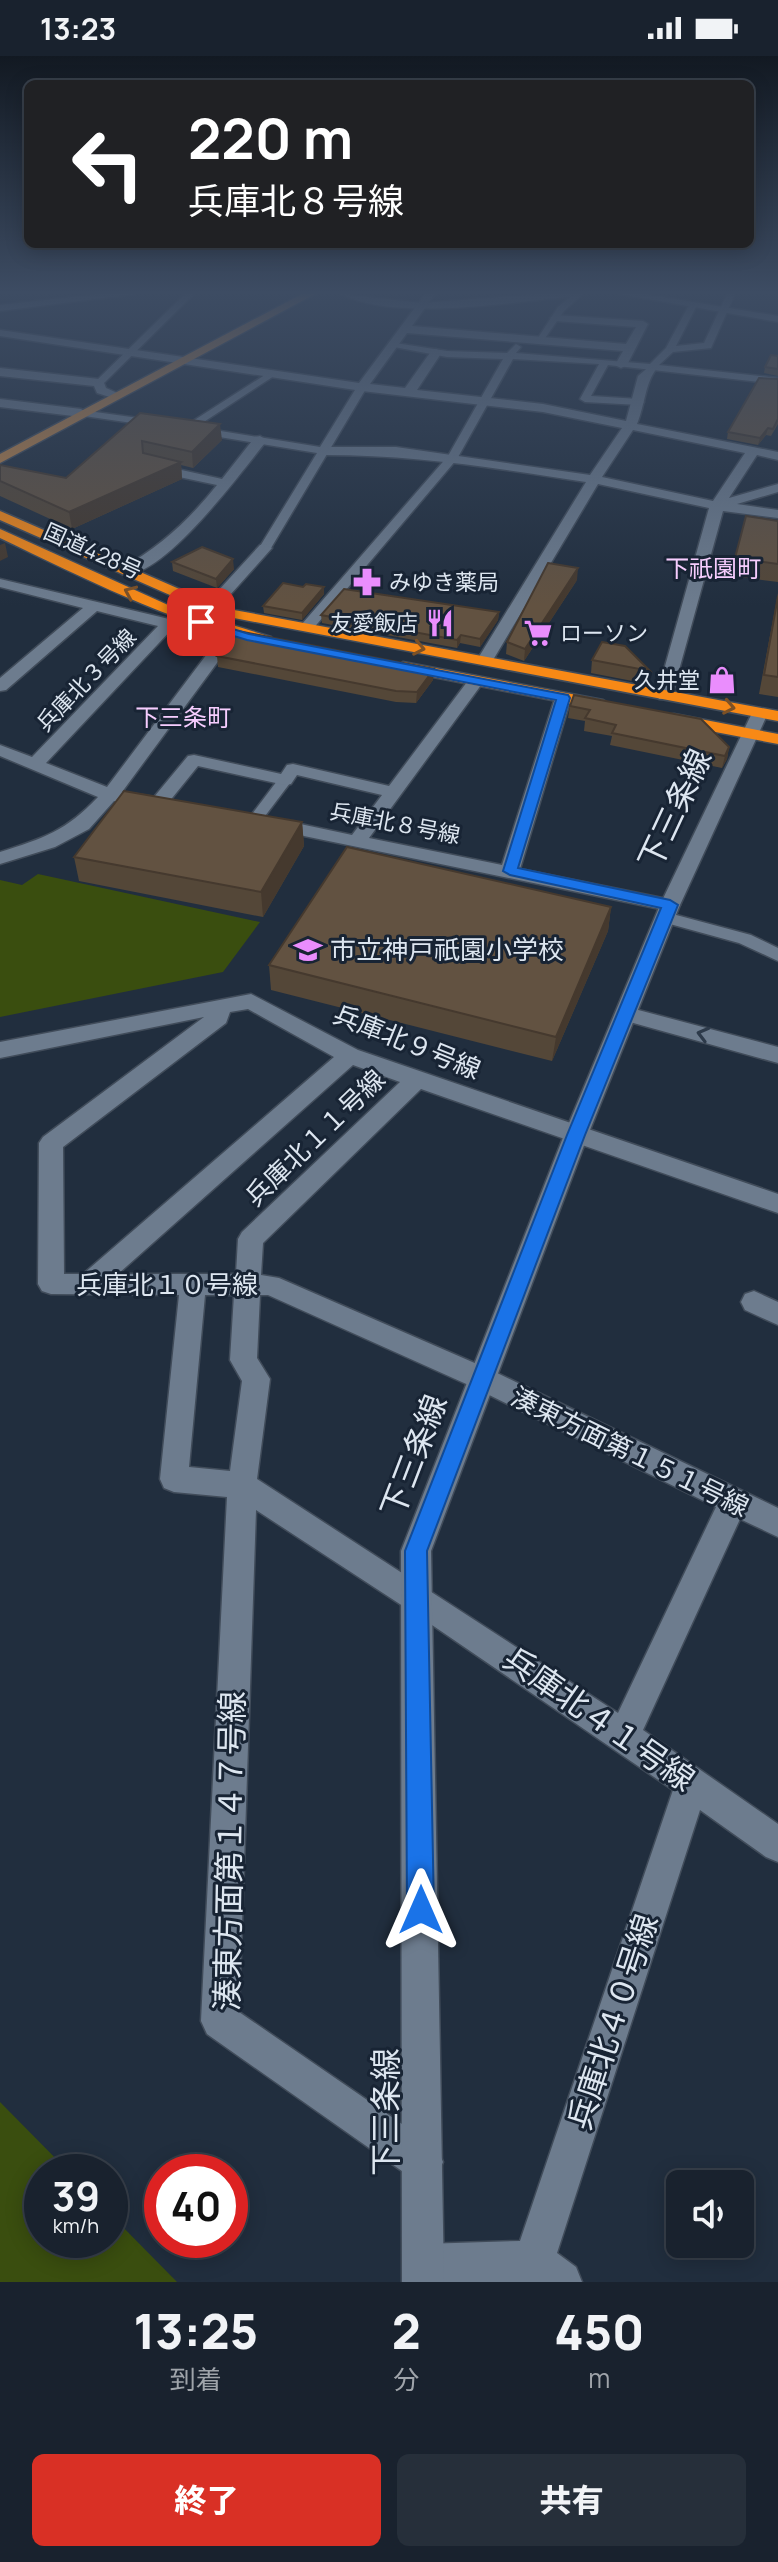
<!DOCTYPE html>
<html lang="ja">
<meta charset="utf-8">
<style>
:root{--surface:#19222e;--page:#262f3a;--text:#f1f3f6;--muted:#9fa4aa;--line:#373f4a;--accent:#d93025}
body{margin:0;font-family:Manrope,"Noto Sans JP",sans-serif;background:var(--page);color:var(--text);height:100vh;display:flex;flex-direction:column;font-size:30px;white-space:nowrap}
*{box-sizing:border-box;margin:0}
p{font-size:26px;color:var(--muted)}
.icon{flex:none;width:44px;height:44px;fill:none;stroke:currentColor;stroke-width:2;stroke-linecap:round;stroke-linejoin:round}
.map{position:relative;height:2226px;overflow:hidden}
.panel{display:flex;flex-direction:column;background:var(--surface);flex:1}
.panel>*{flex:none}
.banner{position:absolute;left:24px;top:24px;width:730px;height:168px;border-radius:12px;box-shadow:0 4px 20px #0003,0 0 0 2px var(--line);background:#202124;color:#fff;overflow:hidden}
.fabs{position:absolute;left:666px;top:2114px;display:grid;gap:16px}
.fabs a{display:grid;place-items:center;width:88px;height:88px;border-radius:12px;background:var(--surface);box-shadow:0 4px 20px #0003,0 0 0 2px var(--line);font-size:40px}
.speed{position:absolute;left:24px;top:2098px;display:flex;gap:16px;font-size:40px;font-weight:700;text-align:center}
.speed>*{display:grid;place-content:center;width:104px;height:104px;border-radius:50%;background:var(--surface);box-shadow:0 4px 20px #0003,0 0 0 2px var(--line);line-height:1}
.speed small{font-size:20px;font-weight:400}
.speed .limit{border:12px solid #d22;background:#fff;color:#111}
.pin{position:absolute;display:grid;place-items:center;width:68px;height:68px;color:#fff;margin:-34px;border-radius:16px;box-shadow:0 4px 12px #0006}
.me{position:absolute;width:88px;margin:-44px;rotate:0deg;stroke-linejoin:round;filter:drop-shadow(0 0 6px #0008)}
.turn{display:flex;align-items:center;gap:28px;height:168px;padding:0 32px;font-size:36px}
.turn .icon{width:104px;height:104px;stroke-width:2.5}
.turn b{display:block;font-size:56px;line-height:68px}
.eta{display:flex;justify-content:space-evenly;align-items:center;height:136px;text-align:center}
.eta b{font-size:48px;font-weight:800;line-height:56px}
.primary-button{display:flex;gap:16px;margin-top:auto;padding:16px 32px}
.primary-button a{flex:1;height:92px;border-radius:12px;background:var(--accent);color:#fff;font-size:32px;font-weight:800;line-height:92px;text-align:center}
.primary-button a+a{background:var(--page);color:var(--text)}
.status{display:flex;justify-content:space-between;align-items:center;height:56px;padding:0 40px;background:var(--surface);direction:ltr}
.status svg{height:22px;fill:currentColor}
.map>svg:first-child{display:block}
.green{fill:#3a4e0f}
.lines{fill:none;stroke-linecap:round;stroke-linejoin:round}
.lane-casing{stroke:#414c5a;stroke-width:3}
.street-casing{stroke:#414c5a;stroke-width:3}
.secondary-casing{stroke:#414c5a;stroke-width:3}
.primary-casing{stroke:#414c5a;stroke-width:3}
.highway-casing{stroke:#414c5a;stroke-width:3}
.lane{fill:#6d7c8e;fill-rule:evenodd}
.street{fill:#6d7c8e;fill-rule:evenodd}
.secondary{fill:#6d7c8e;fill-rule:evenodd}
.primary{fill:#c08446;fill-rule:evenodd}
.highway{fill:#f88916;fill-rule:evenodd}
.wall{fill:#544738}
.shaded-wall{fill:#45392e}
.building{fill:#625241;stroke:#45392e;stroke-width:2}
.oneway{stroke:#7d5126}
.oneway2{stroke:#2d3a4a}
.route{fill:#1a73e8;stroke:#114b97;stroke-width:2}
.labels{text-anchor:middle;stroke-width:6;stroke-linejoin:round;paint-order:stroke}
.far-street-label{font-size:22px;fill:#dde6f0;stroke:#182434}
.far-poi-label{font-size:22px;fill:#dde6f0;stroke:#182434;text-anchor:start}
.far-neighbourhood-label{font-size:24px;fill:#f6cdfe;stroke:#182434}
.poi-label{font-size:26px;fill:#dde6f0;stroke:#182434;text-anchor:start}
.street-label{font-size:26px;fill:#dde6f0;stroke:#182434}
.near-street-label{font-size:32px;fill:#dde6f0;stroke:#182434}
</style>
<div class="status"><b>13:23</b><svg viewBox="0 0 49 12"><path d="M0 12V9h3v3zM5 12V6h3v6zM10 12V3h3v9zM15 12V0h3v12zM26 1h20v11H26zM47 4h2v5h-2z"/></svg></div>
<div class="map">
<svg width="778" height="2226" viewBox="0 0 778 2226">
<rect width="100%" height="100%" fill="#212e3e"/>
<g class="green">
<polygon points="38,818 260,866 223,916 0,961 0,824 22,829"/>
<polygon points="0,2046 69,2116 42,2116 42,2184 110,2184 110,2158 177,2226 0,2226"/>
</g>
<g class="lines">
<defs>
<g id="lane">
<polygon points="185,238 194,238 102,329 96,329 96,325"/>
<path d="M341,238L422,247L538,238H583L564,255L541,288L536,285L558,251L570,241C508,246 396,266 341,238Z"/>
<polygon points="727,238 735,238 711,292 673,296 659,309 778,322 778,328 608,309 591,340 639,343 644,346 639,349 585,346 580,343 599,308 513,303 457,403 312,574 302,574 302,568 448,400 503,303 447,301 389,290 389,286 447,295 507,297 516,288 521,291 516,297 650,308 666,292 690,247 697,249 676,290 704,287"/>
<polygon points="271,315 274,320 196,371 320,391 358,329 367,331 271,492 265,496 259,492 317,397 195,377 182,372"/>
<polygon points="81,354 160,365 165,368 160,371 77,359 77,355"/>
<polygon points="285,720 290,721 290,727 259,768 249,768 249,762 280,721"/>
<polygon points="665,856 751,879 778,892 778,905 739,887 659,865 657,861 659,857"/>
</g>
<g id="street">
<polygon points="99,238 135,238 0,255 0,249"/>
<path d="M425,238H435L412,270L626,288L636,271L555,265L550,262L555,259L643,265L648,268L627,309L621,312L615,309L623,295L407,277L370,328L405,332L432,294L436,293L442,296L417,334L543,348L626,365L638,320L651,309L657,312C645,327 645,349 637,368L778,396V404L757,399L729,442L778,428V436L737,448L778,454V462L723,455L671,643H659L657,639L709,452L598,428L493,604L485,609L477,604L586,426C495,412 417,399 325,399L319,395L325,391H396L590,419L622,372L543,356L362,335L0,280V274L359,327ZM633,374L745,397L713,445L602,421Z"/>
<polygon points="620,238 645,238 778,260 778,266"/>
<polygon points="0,312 99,323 103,324 106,332 122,339 116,343 97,337 94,330 0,320"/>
<polygon points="0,343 81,353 87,357 81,361 0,351"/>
<path d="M260,380L266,384L265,387C241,416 162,525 122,518V512C160,491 190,463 217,429L165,418L164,413L153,411V405L176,408L177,413L222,423L255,381Z"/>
<path d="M265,488L272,492L230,539L223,558L206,569L173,572L46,707L107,731L225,574L231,572L239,577L122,736L154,741L188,700L194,699L281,718L287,709L293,708L389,730L470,622L476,620L484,625L369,782L502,809L555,642L563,637L571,642L520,813L677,845L680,849L677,853L670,855L265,772L263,768L272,762L352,779L382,739L297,719L291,728L285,729L198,710L164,752L158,754L114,745L89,773L55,791L0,808V796C44,782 66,775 98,741L0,700V689L32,701L158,570L97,555L6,634L0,635V622L83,552L0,531V523L169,563L197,562L211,553L218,535L260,489Z"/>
<path d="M251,938L358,994L778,1138V1157L421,1033L263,1187L261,1219L279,1222L493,1315L778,1452V1481L740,1463L643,1674L778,1768V1806L766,1801L700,1754L557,2197L576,2211L582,2226H417L409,2222L403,2208L409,2194L423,2188L520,2185L673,1734L435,1571L256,1454L239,1956L437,2092L443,2106L437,2120L423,2126L409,2120L207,1978L201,1965L227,1441L174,1436L164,1432L160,1423L179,1239L51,1238L42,1235L38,1228L39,1087L43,1081L204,961L0,1002V986ZM248,953L334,1001L83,1218H64L63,1091L226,967L230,956ZM353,1009L400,1026L242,1176L238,1183L236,1218H118ZM205,1239H234L230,1304L242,1325L230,1415L189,1411ZM260,1239H268L473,1331L716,1451L618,1657L257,1423L270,1323L257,1302Z"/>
<polygon points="627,951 778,991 778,1007 619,963 616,958 619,953"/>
<polygon points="754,1235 778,1246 778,1269 745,1254 741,1246 745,1238"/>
</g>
<polygon id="secondary" points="760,652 768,657 680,849 588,1079 431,1495 444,2226 402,2226 401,1495 564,1079 660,849 752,657"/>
<polygon id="primary" points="302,238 315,238 0,407 0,398"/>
<g id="highway">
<polygon points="0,455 223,552 778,655 778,665 213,558 0,464"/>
<path d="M0,473L168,549L271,581L273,584L265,589C171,566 87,524 0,482Z"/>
<polygon points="403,606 603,644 611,649 603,654 397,614 395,611"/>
<polygon points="674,658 778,678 778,688 668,667 665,663 668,659"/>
</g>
</defs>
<use href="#lane" class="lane-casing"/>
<use href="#street" class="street-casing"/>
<use href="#secondary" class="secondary-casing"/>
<use href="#primary" class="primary-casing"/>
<use href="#highway" class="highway-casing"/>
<use href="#lane" class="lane"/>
<use href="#street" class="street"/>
<use href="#secondary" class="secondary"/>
<use href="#primary" class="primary"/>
<use href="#highway" class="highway"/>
</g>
<g class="wall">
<polygon points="778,300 778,320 764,317 765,311"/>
<polygon points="778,323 778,368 771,380 766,379 758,389 727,383 728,376"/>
<polygon points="140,357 222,384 193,412 181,409 182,423 72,473 0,440 0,409 66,422"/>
<polygon points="778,465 778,526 731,520 735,502"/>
<polygon points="172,506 234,513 217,532 173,515"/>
<polygon points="577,524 524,605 506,598 507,586"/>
<polygon points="303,531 324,531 324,538 302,564 264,557 263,550"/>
<polygon points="778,537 778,641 759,638"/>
<polygon points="499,556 498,564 480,591 460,587 457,592 322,567 321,559"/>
<polygon points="217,600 433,624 416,647 396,646 218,611"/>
<polygon points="592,604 650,615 648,628 591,617"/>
<polygon points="574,639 729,691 727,703 722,712 610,689 612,680 584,675 585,665 568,662 570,650"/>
<polygon points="302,766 304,790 263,861 79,825 74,801"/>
<polygon points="611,851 608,875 552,1005 271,934 269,909"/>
</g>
<g class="shaded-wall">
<polygon points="220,368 222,384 193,412 192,396"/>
<polygon points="768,372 766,379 758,389 760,382"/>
<polygon points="181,406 182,423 72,473 69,456"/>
<polygon points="5,487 8,501 0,505 0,489"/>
<polygon points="233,503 234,513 217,532 216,523"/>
<polygon points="578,512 577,524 524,605 525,593"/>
<polygon points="324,531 324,538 302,564 302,557"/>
<polygon points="499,556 498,564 480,591 480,583"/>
<polygon points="461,579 460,587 457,592 457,584"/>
<polygon points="434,613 433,624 416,647 417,636"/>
<polygon points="729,691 727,703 722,712 725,700"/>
<polygon points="302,766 304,790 263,861 261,836"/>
<polygon points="611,851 608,875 552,1005 556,981"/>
</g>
<g class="building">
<polygon points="771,299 778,300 778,313 765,311"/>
<polygon points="759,322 778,323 778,363 773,373 768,372 760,382 728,376"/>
<polygon points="140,357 220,368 192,396 142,385 143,397 181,406 69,456 0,425 0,409 66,422"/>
<polygon points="746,460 778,465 778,508 735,502"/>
<polygon points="202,491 233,503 216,523 172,506"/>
<polygon points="548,507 578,512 525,593 507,586"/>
<polygon points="283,527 303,531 306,528 324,531 302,557 263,550"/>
<polygon points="344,533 499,556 480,583 461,579 457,584 321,559"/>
<polygon points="778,540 778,621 764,619"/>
<polygon points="238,575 434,613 417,636 396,635 217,600"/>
<polygon points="602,586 625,590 650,615 592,604"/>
<polygon points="574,639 701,663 729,691 725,700 612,677 616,669 585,662 590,654 570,650"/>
<polygon points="124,735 302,766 261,836 74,801"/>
<polygon points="347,791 611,851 556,981 269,909"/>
</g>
<defs><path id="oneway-chevron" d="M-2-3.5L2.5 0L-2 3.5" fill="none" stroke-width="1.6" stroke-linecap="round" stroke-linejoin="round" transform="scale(2)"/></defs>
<g class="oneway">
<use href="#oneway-chevron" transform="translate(130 536) rotate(-156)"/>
<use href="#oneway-chevron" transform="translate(419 592) rotate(11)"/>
<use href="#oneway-chevron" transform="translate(729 651) rotate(11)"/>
</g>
<use class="oneway2" href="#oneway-chevron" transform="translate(703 978) rotate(-165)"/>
<linearGradient id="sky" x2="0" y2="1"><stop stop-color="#121922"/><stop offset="0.43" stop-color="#3d4c63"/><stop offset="1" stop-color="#3d4c63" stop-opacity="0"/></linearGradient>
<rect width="778" height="550" fill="url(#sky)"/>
<polygon class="route" points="201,563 249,578 568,639 570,642 518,812 670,844 678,849 585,1079 427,1495 434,1854 430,1864 421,1868 411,1864 407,1854 405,1495 567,1079 661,852 510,819 503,815 556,644 247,584 197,569 195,566"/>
<defs>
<symbol id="pharmacy-bare" viewBox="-9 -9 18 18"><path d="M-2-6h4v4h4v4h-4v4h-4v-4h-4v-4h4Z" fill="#ea8dfd" stroke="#182434" stroke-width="2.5" paint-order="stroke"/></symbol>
<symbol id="restaurant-bare" viewBox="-9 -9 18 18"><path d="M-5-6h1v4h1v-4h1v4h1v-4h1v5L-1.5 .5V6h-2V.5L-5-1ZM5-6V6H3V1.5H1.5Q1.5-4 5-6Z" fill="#ea8dfd" stroke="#182434" stroke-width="2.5" paint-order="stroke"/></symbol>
<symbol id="supermarket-bare" viewBox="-9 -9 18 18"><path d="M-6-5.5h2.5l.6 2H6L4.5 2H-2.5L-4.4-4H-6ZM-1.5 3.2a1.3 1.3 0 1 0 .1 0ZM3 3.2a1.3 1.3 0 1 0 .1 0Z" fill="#ea8dfd" stroke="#182434" stroke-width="2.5" paint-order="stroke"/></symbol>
<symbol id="shop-bare" viewBox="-9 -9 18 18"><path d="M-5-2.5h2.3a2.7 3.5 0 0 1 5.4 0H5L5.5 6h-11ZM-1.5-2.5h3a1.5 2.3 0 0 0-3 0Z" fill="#ea8dfd" stroke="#182434" stroke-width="2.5" paint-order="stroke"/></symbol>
<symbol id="school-bare" viewBox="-9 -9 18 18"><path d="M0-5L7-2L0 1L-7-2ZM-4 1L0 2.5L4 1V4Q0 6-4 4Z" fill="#ea8dfd" stroke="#182434" stroke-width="2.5" paint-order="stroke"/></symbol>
</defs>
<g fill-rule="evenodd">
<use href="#pharmacy-bare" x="347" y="506" width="40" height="40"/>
<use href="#restaurant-bare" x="420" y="547" width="40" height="40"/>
<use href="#supermarket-bare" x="518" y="557" width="40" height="40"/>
<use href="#shop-bare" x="702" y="604" width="40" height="40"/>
<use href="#school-bare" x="288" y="874" width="40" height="40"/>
</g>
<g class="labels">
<g class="far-street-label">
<text transform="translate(93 495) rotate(24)" y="8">国道428号</text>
<text transform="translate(86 624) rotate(-46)" y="8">兵庫北３号線</text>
<text transform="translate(395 767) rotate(11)" y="8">兵庫北８号線</text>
</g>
<g class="far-poi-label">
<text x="389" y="534">みゆき薬局</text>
<text x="418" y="575" text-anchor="end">友愛飯店</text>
<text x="560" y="585">ローソン</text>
<text x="700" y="632" text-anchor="end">久井堂</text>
</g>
<g class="far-neighbourhood-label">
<text x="713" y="521">下祇園町</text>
<text x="183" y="670">下三条町</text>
</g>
<g class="poi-label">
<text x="330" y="903">市立神戸祇園小学校</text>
</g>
<g class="street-label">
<text transform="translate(407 986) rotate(22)" y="9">兵庫北９号線</text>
<text transform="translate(315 1082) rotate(-44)" y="9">兵庫北１１号線</text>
<text x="167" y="1238">兵庫北１０号線</text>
<text transform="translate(630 1396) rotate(26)" y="9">湊東方面第１５１号線</text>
</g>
<g class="near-street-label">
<text transform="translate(675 753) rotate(-65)" y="11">下三条線</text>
<text transform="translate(414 1400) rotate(-69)" y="11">下三条線</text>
<text transform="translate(599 1663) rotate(35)" y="11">兵庫北４１号線</text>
<text transform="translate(230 1795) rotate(-89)" y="11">湊東方面第１４７号線</text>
<text transform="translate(613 1966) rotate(-72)" y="11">兵庫北４０号線</text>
<text transform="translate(386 2056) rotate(-90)" y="11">下三条線</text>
</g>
</g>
</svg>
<div class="fabs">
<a><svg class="icon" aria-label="sound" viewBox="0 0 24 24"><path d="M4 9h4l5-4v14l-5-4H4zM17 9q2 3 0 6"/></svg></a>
</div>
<div class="speed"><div>39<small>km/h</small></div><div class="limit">40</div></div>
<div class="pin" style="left:201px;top:566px;background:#d93025"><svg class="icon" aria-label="arrive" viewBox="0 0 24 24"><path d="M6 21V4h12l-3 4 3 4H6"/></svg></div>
<svg class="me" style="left:421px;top:1854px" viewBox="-20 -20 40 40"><path d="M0-17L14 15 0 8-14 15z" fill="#1a73e8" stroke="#fff" stroke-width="4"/></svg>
<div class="banner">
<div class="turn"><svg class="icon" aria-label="left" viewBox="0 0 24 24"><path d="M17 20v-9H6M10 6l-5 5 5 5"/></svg><div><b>220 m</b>兵庫北８号線</div></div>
</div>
</div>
<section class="panel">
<div class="eta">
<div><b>13:25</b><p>到着</p></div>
<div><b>2</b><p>分</p></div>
<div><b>450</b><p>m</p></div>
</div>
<div class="primary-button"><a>終了</a><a>共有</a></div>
</section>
